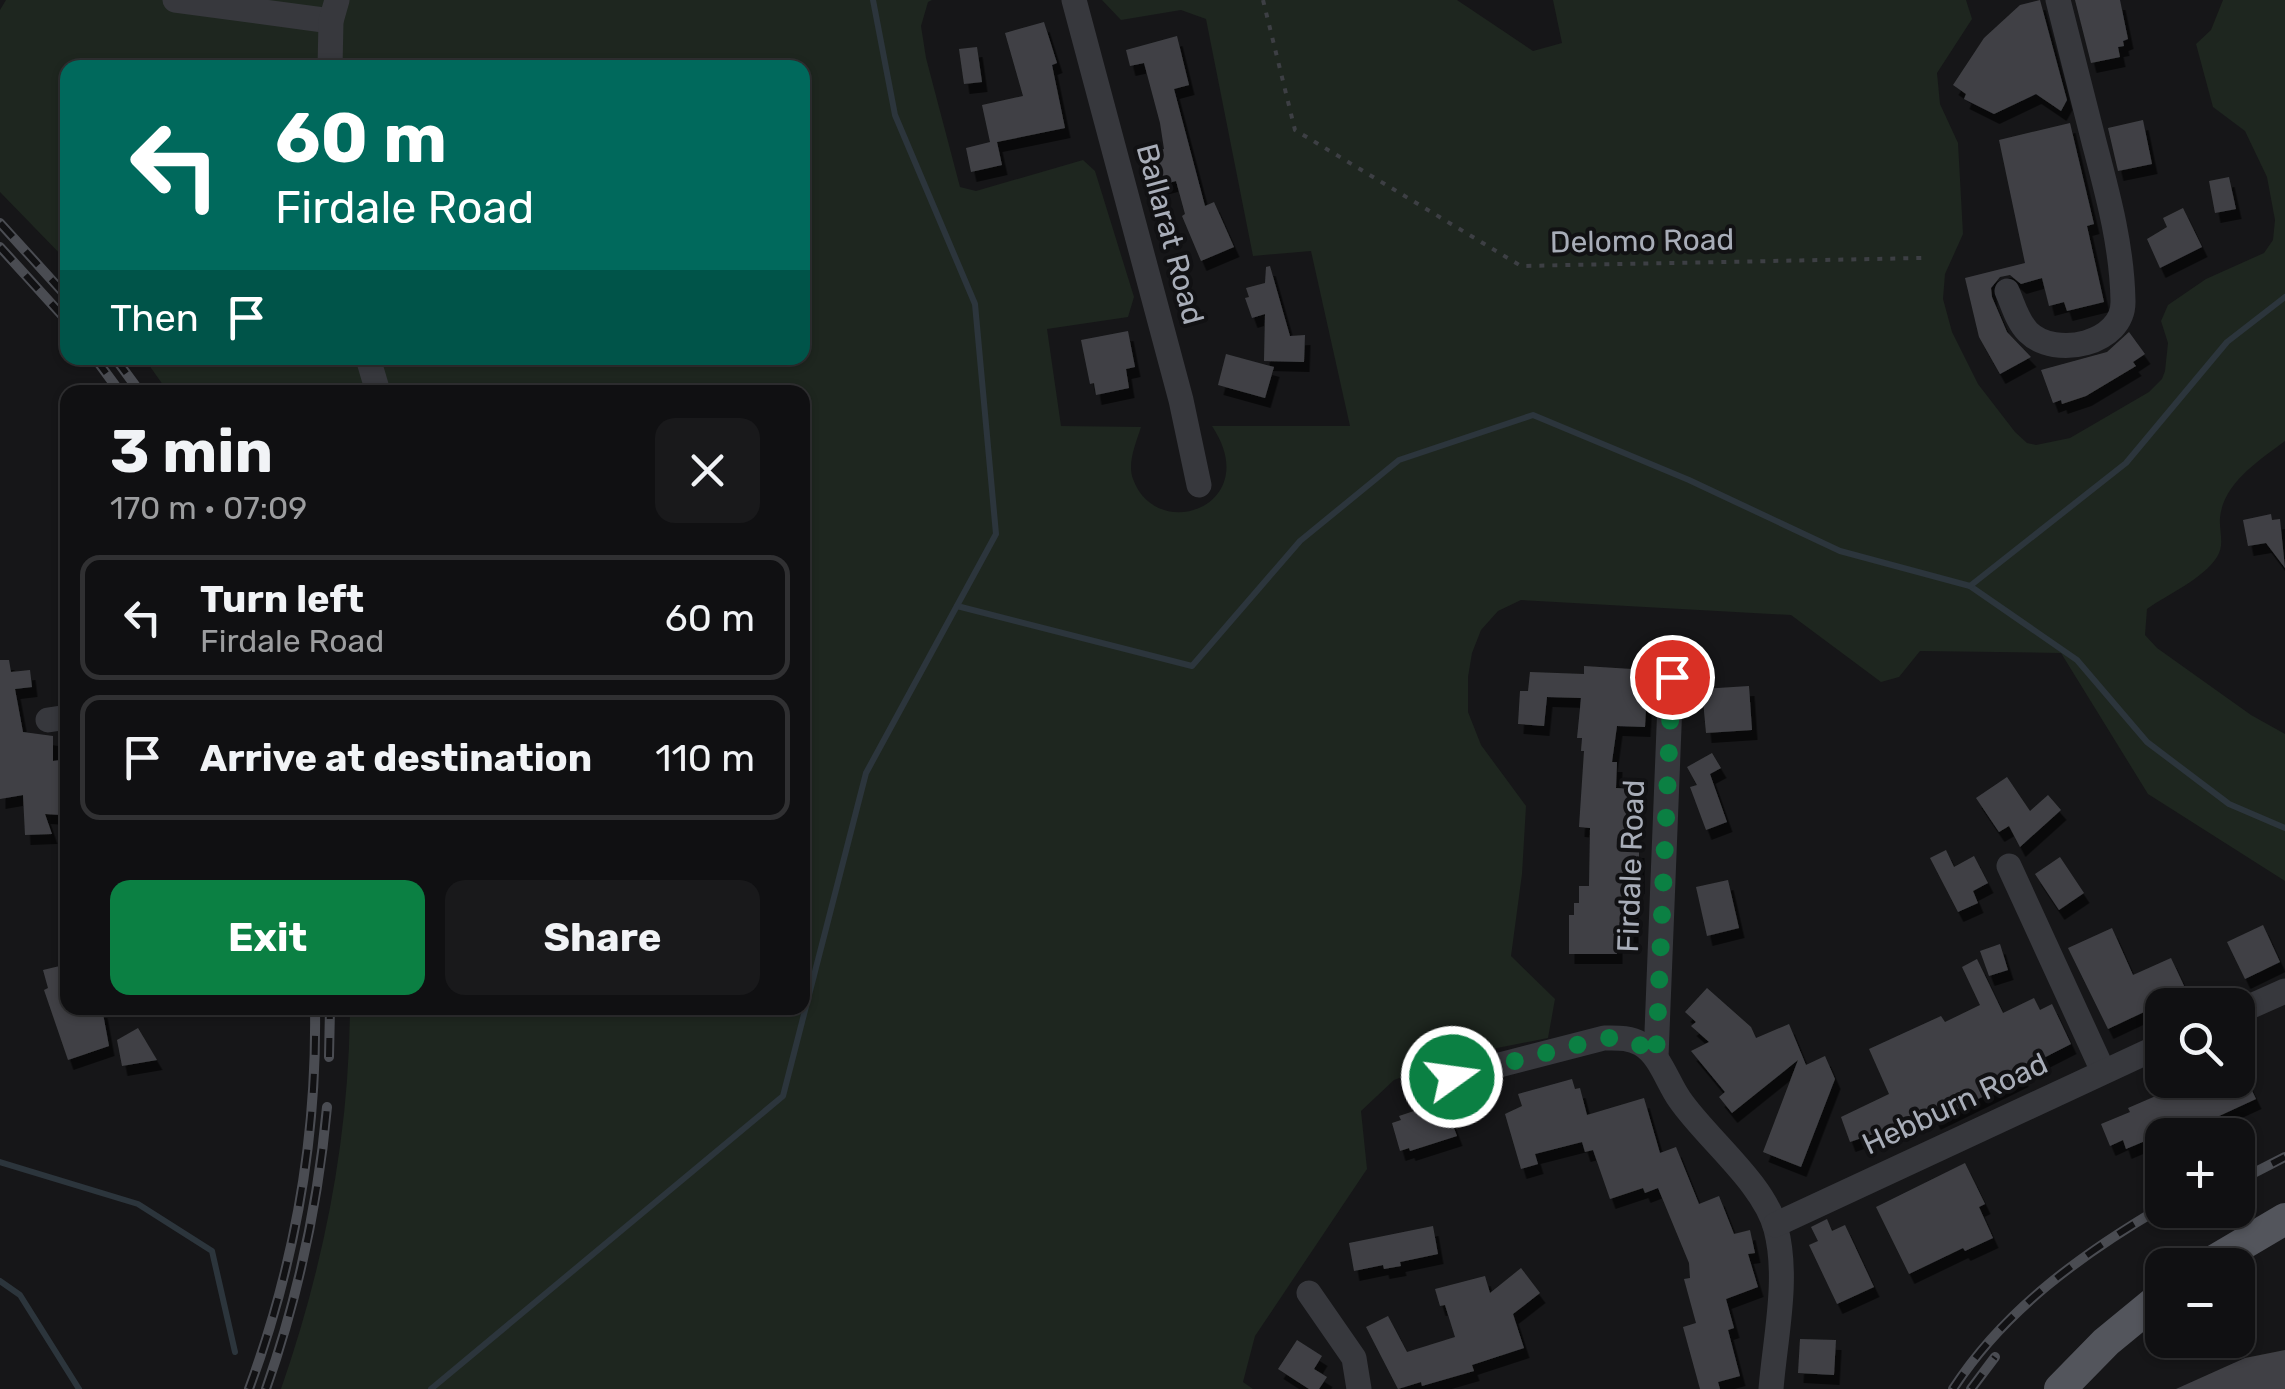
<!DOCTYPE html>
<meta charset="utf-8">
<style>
:root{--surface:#101012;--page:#19191b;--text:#f1f3f6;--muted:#9c9d9f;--line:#303032;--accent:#0b8043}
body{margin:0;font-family:Rubik,sans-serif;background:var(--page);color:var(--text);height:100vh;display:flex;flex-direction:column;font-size:38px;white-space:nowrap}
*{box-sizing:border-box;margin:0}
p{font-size:32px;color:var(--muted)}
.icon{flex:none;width:55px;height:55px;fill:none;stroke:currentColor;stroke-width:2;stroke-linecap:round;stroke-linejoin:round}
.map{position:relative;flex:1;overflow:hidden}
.sheet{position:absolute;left:60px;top:385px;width:750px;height:630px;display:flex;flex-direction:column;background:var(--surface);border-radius:20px;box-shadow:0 2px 8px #0004,0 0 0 2px var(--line)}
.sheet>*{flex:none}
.hud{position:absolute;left:60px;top:60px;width:750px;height:305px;border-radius:20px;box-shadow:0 2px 8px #0004,0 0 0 2px var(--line);background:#00695c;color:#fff;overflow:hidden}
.fabs{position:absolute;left:2145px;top:988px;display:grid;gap:20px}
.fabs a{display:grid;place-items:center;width:110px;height:110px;border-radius:20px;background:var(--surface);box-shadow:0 2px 8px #0004,0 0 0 2px var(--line);font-size:50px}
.pin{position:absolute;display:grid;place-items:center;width:85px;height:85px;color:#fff;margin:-42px;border:5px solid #fff;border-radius:50%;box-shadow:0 2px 10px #0007}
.me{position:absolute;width:110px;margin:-55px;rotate:76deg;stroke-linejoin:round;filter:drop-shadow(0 0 8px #0008)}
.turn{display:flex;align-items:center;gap:35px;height:210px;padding:0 50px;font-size:45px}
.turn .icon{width:130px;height:130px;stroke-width:2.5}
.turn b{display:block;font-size:70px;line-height:85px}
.then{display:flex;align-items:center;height:95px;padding:0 50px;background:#0003;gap:20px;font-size:38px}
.round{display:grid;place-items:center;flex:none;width:105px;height:105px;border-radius:20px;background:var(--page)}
.summary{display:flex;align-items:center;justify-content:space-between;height:170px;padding:0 50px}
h1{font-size:60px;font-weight:700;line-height:75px}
.primary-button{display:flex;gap:20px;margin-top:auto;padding:20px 50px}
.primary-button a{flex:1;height:115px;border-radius:20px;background:var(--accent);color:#fff;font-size:40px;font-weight:700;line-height:115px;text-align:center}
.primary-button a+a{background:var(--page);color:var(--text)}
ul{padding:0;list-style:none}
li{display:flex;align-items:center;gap:30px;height:125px;margin:0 20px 15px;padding:0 30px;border:5px solid var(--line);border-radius:20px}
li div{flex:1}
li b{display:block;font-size:38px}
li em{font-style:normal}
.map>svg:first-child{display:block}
.green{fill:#1e261f}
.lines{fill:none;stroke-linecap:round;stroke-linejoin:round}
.stream{stroke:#2c353c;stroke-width:6}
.building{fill:#404145;filter:url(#shadow)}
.path{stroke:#3d3f44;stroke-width:4;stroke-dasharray:5 8;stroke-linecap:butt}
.minor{stroke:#37383d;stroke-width:25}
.major{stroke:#53555c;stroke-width:32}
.rail-casing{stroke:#4a4c52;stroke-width:10}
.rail{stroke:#111113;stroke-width:6;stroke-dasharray:19;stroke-linecap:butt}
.route{stroke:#0b8043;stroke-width:18;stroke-dasharray:0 32.4}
.labels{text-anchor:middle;stroke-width:8;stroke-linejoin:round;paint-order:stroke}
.street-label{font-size:30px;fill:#a8adb8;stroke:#111113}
</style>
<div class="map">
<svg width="2285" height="1389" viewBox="0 0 2285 1389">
<defs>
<filter id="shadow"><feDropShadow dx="5.5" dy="10" stdDeviation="0" flood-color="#0009"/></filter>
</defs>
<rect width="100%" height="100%" fill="#161618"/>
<path class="green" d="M6,0H932L928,2L921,26L926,58L960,187L976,191L1083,160L1095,171L1134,297L1128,317L1047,329L1061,426L1141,427C1136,443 1127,463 1133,479C1157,545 1265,505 1212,426H1350L1311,251L1253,256L1206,19L1181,10L1121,20L1102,0H1457L1533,51L1562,43L1553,0H1966L1972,19L1937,73L1940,104L1958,143L1963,234L1945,274L1943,299L1952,332L1978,384L2015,432L2027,443L2036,445L2070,438L2149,392L2162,379L2165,371L2168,343L2161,321L2168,305L2206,279L2264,253L2273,240L2275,220L2267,177L2245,131L2213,107L2196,44L2211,30L2223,0H2285V441C2260,460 2223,483 2220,518C2219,532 2225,544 2217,557C2203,579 2168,594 2147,609L2145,635L2157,648L2251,715L2285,734V881L2148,794L2061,653L1920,651L1899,677L1881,682L1791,615L1521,600L1498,611L1481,630L1472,653L1468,677V712L1481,745L1526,806L1522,874L1511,956L1555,999L1548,1038L1457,1056L1394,1080L1361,1111L1367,1169L1255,1336L1243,1382L1253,1389H281C324,1265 349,1139 350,1008H802V392H168L144,358H802V68H68L67,261L0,192V10Z"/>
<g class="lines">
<g class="stream">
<polyline points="1970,586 2077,660 2147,742 2229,804 2285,828"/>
<polyline points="957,606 1192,666 1300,541 1399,460 1533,415 1689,480 1840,551 1970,586 2126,463 2227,342 2285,297"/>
<polyline points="0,1162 138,1204 212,1251 235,1352"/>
<polyline points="0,1281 20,1295 79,1389"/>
<polyline points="431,1389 783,1096 866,773 996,534 975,304 895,115 873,0"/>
</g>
</g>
<g class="building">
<polygon points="2040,0 2067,100 2061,111 2036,94 1994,114 1964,99 1966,94 1953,85 1984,38 2020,5"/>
<polygon points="2075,0 2120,0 2128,39 2123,41 2124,46 2118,47 2120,57 2091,63"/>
<polygon points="1044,22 1057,63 1052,65 1065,128 997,142 1002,165 971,172 966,148 990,142 982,105 1023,96 1005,33"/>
<polygon points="1177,36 1189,85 1174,89 1205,206 1214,202 1234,247 1201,261 1182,216 1185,214 1176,181 1161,185 1156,151 1164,149 1160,123 1144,63 1130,66 1126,50"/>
<polygon points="977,47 982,82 964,84 959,49"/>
<polygon points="2143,120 2152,164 2118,171 2108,128"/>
<polygon points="2070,123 2094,224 2087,226 2104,302 2067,311 2064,302 2049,306 2042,278 2021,284 2010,275 2000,277 1991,288 1992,297 2007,332 2031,357 2000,374 1979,337 1965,278 2025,263 1999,140"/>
<polygon points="2229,177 2236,209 2215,213 2209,181"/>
<polygon points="2183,208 2202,247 2160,268 2147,239 2167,227 2163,218"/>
<polygon points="1270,266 1290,336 1305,335 1304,362 1264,361 1265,314 1252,318 1245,298 1249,297 1246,288 1265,283 1266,267"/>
<polygon points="1128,331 1135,367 1126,369 1129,388 1096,395 1094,383 1090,384 1081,340"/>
<polygon points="2129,332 2145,354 2133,362 2136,366 2086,396 2062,404 2061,400 2053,403 2041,370 2107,352"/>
<polygon points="1226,354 1274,367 1265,398 1218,385"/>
<polygon points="2271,514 2272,520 2280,519 2285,568 2266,543 2248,546 2243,520"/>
<polygon points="0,660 9,660 11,672 30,670 32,687 15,689 23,732 53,736 53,761 68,759 68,790 63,790 61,815 45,814 52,834 25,835 23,795 0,799"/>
<polygon points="1584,666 1648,670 1645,727 1617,726 1612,762 1617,762 1616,788 1634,789 1632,848 1639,848 1639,884 1633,884 1633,942 1617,942 1617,954 1569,954 1569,915 1574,915 1574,903 1579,903 1579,886 1589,886 1590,828 1579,827 1584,751 1581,751 1582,738 1577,738 1581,698 1547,697 1544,726 1518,724 1520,691 1528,691 1530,672 1584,674"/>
<polygon points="1749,686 1752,730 1706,733 1702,689"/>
<polygon points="1712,753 1721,768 1710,774 1727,822 1706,830 1690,787 1697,785 1687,767"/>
<polygon points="2007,777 2030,811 2048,795 2061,810 2020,847 2009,826 1999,832 1976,798"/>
<polygon points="1946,850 1954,867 1974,856 1988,883 1973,891 1978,903 1958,912 1930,858"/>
<polygon points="2060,857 2084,893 2059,910 2035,874"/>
<polygon points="1728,880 1739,928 1707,936 1696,887"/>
<polygon points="2263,925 2280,962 2245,979 2227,942"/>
<polygon points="2112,928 2133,975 2171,958 2193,1005 2159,1005 2108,1029 2068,948"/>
<polygon points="2000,944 2008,970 1989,976 1980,951"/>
<polygon points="1977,959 2003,1013 2034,998 2040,1010 2052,1004 2071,1044 2020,1070 2023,1077 1935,1120 1931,1111 1882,1137 1879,1132 1850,1142 1841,1117 1889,1094 1869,1049 1941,1016 1945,1022 1980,1005 1962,967"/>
<polygon points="68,964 68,1008 102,1008 109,1046 68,1060 44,990 48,988 43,970"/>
<polygon points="1707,988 1751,1027 1756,1038 1789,1024 1806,1065 1825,1056 1835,1079 1801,1167 1763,1152 1798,1060 1732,1113 1719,1097 1725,1092 1691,1051 1709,1042 1691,1026 1696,1022 1685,1012"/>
<polygon points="138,1028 157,1060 122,1066 117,1040"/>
<polygon points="1572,1079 1575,1089 1580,1088 1587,1115 1644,1098 1660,1153 1676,1147 1699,1204 1719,1196 1734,1234 1750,1230 1755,1253 1748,1254 1758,1287 1726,1299 1734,1328 1728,1330 1740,1376 1718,1382 1720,1389 1700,1389 1683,1327 1696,1323 1684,1279 1690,1278 1689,1263 1658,1188 1645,1193 1643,1188 1610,1199 1593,1150 1585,1152 1582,1142 1535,1154 1538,1164 1521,1169 1505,1114 1522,1106 1518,1094"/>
<polygon points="2167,1080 2247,1080 2256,1099 2191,1129 2188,1123 2126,1149 2123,1140 2110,1146 2101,1124 2130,1112 2128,1108 2172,1089"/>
<polygon points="1444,1101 1457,1136 1410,1151 1409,1148 1400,1151 1392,1123 1401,1120 1399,1116"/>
<polygon points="1965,1163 1985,1204 1979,1207 1993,1238 1965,1251 1963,1248 1909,1274 1876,1207"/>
<polygon points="1827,1219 1832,1231 1845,1225 1874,1287 1837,1304 1809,1245 1818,1241 1811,1227"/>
<polygon points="1433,1226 1438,1254 1400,1262 1401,1266 1384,1269 1383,1265 1354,1271 1349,1243"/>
<polygon points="1521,1268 1540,1293 1513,1314 1524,1348 1472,1365 1474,1371 1422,1386 1421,1382 1398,1389 1366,1327 1388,1316 1407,1352 1455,1337 1445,1305 1440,1306 1435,1289 1485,1276 1490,1293"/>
<polygon points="1800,1339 1836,1340 1834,1375 1798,1373"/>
<polygon points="1297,1340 1322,1356 1314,1369 1327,1377 1319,1389 1309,1389 1278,1369"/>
<polygon points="2285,1350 2285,1389 2176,1389 2245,1358"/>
</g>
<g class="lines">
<polyline class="path" points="1263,0 1295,130 1521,266 1922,258"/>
<g class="minor">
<polyline points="175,0 331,21"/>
<polyline points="1074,0 1181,400 1199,485"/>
<polyline points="330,68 331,21 337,0"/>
<path d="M2007,291C2013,304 2017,321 2028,332C2055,359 2124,344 2123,301C2122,246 2108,195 2094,142C2082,95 2070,47 2058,0"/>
<polyline points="368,358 378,392"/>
<polyline points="48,720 68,717"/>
<polyline points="2009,866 2103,1071"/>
<polyline points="2238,1012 2285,991"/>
<polyline points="1656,1057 1671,677"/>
<path d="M1453,1077L1604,1038C1617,1038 1629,1037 1641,1044C1661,1056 1667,1082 1680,1100C1707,1139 1764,1183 1776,1229C1789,1279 1775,1338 1771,1389"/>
<polyline points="1775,1225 2162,1045"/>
<polyline points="1309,1293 1354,1358 1359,1389"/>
</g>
<g class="major">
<polyline points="2207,1265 2285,1219"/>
<polyline points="2060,1389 2106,1342 2162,1296"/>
</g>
<defs>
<g id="rail">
<polyline points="0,223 68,298"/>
<polyline points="0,247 68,322"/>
<polyline points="95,358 120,392"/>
<polyline points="115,358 140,392"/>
<polyline points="329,1057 330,1008"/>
<polyline points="2238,1181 2285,1157"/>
<path d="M249,1389C294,1267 317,1138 315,1008"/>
<path d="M266,1389C298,1297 318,1205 327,1107"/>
<path d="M1953,1389C2004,1310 2082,1254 2162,1207"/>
<polyline points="1971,1389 1995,1357"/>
</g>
</defs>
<use href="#rail" class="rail-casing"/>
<use href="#rail" class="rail"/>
</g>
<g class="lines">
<path class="route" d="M1452,1077L1604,1038C1627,1037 1639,1042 1656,1057L1672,677"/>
</g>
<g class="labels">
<g class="street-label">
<text transform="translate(1170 234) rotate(75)" y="10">Ballarat Road</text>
<text transform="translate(1642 241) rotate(-1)" y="10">Delomo Road</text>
<text transform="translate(1631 866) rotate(-88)" y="10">Firdale Road</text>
<text transform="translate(1955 1104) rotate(-25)" y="10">Hebburn Road</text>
</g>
</g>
</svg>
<div class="fabs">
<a><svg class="icon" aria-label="search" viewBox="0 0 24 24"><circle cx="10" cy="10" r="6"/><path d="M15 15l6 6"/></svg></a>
<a>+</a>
<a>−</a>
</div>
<div class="pin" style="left:1672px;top:677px;background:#d93025"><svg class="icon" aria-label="arrive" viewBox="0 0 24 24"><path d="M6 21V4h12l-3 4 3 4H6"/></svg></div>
<svg class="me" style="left:1452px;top:1077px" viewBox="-20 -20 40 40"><circle r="17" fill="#0b8043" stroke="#fff" stroke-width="3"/><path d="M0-11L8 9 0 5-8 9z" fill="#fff"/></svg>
<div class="hud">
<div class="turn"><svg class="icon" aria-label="left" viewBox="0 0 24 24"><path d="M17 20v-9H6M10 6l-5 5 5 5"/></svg><div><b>60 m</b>Firdale Road</div></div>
<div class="then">Then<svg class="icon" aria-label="arrive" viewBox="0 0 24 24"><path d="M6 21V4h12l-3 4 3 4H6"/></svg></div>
</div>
<section class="sheet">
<div class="summary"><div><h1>3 min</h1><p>170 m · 07:09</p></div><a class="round"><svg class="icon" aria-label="close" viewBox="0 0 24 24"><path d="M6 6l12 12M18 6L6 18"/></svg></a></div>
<ul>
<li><svg class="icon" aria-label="left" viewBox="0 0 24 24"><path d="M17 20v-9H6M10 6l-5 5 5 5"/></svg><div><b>Turn left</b><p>Firdale Road</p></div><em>60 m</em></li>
<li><svg class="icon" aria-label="arrive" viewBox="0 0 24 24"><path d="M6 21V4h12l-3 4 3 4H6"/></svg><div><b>Arrive at destination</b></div><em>110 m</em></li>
</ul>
<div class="primary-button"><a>Exit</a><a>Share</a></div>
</section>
</div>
